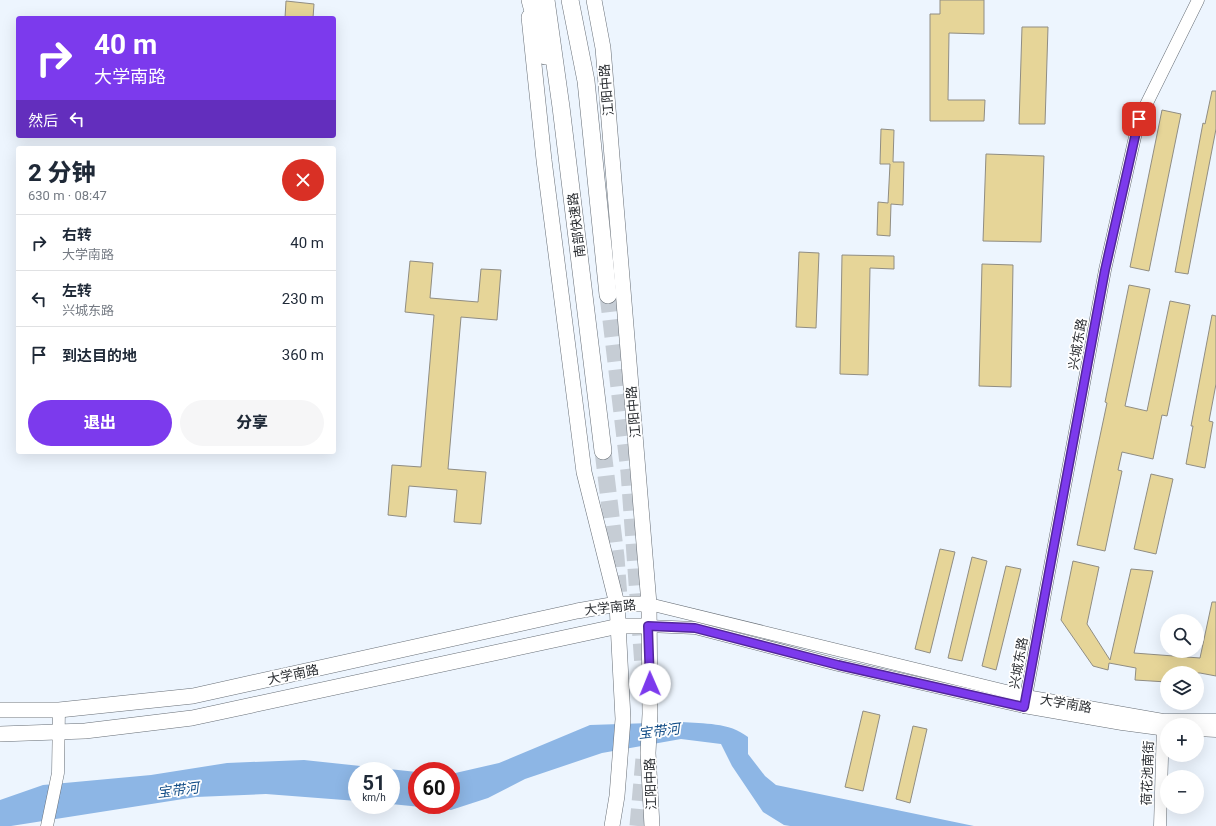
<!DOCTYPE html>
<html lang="zh">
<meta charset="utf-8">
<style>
:root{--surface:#fff;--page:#f6f6f7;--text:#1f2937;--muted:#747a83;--line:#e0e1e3;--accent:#7c3aed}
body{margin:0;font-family:Roboto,"Noto Sans SC",sans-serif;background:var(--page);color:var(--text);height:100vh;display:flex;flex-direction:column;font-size:15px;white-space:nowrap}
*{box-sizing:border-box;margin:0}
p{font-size:13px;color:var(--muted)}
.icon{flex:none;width:22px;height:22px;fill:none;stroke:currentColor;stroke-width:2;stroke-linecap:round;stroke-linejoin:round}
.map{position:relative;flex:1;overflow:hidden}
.sheet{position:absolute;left:16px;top:146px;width:320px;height:308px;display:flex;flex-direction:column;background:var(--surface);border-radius:4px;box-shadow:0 4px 16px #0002}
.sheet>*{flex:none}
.top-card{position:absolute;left:16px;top:16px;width:320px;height:122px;border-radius:4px;box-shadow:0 4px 16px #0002;background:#7c3aed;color:#fff;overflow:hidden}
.fabs{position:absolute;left:1160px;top:614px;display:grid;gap:8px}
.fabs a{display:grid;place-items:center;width:44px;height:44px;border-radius:50%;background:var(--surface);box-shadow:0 4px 16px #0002;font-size:20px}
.speed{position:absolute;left:348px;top:762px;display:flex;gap:8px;font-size:20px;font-weight:700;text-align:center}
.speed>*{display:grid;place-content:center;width:52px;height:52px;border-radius:50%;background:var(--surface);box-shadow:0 4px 16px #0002;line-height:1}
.speed small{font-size:10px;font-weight:400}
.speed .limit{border:6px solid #d22;background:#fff;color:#111}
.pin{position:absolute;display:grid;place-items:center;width:34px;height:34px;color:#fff;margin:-17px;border-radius:8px;box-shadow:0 2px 6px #0006}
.me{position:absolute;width:44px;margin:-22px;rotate:359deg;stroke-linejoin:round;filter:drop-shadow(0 0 3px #0008)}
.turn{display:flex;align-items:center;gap:14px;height:84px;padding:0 12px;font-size:18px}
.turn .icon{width:52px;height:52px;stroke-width:2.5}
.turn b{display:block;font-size:28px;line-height:34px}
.then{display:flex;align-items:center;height:38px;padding:0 12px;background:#0003;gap:8px;font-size:15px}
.round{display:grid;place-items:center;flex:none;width:42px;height:42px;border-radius:21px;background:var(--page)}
.head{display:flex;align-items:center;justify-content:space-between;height:68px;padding:0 12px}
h1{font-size:24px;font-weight:800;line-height:30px}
.cta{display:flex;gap:8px;margin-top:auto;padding:8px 12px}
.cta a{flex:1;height:46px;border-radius:24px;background:var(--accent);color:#fff;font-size:16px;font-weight:800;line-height:46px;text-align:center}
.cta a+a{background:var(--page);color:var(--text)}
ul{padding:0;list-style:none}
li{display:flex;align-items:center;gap:12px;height:56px;padding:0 12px;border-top:1px solid var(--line)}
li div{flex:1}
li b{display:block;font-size:15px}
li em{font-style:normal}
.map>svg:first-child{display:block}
.water{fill:#8db6e5}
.building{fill:#e6d598;stroke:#908d83}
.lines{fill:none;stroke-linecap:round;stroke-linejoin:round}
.highway-tunnel{stroke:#c6cdd5;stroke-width:17;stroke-dasharray:17 8;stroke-linecap:butt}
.minor-casing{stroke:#676e76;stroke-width:13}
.major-casing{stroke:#676e76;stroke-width:16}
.highway-casing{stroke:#676e76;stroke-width:18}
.minor{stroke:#fff;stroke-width:12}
.major{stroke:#fff;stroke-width:15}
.highway{stroke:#fff;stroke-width:17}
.route-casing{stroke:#51269a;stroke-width:10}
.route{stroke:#7c3aed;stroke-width:7}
.labels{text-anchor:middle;stroke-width:3.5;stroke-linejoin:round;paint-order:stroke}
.street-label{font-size:13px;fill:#2b2e32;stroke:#fff}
.water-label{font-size:14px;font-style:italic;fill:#154f88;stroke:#fff}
</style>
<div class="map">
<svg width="1216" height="826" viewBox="0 0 1216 826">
<rect width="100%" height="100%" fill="#edf5fe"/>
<path class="water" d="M681,722C704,724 729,722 748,737V754L765,776L776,785L974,826H790L784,825L763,812L732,766L721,744L681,739L602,753L525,779L488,798L451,810L391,804V771H357V801L266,794L196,797L11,826H0V800L43,785L151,775L227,763L304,760L417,772V805H451V774L499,763L590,725Z"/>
<g class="building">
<polygon points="940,0 984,0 984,34 949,33 948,100 985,100 984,121 930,121 930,14 940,14"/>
<polygon points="286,1 314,4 313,18 285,18"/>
<polygon points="1022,27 1048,27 1045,124 1019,124"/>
<polygon points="1212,91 1216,91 1216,129 1188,274 1175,272 1203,123 1205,124"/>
<polygon points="1162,110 1181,114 1149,271 1130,267"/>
<polygon points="881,129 894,130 893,162 904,162 903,205 891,204 890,236 877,235 878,202 888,203 890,164 880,164"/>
<polygon points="986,154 1044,156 1041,242 983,241"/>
<polygon points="799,252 819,253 816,328 796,327"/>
<polygon points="842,255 894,256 894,269 870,268 868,375 840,374"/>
<polygon points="410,261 433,263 430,298 478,302 481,269 501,270 497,320 461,317 448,469 486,472 481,524 454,522 457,490 409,486 406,517 388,515 392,465 421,467 434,315 405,312"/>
<polygon points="982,264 1013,265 1011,387 979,386"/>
<polygon points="1129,285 1150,289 1125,406 1147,411 1170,301 1190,305 1167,416 1162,415 1153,459 1122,452 1118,470 1122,471 1105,551 1077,545 1107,403 1105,402"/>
<polygon points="1212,315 1216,316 1216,384 1209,421 1213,422 1205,468 1186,464 1193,426 1191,426"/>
<polygon points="1151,474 1173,479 1156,554 1134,549"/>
<polygon points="940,549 955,552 930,653 915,649"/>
<polygon points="972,557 987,561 962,661 948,658"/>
<polygon points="1073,561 1099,567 1087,624 1110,660 1131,569 1153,571 1134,653 1200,658 1212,602 1216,602 1216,676 1200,673 1167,673 1167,682 1135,680 1136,668 1109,663 1108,670 1093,666 1061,620"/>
<polygon points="1006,566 1021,569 996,670 982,666"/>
<polygon points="863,711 880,715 863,791 845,787"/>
<polygon points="913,726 927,729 910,803 896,799"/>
</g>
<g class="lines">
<g class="highway-tunnel">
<polyline points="608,295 629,472 643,666"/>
<polyline points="603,451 616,557 619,598"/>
<polyline points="638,826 644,758"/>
</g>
<defs>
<g id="minor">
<polyline points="649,604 1026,696 1163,720 1216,720"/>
<polyline points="648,626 695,628 838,665 1024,707 1122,724 1167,730"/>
<polyline points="1024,707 1105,270 1139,119 1198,0"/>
<polyline points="1197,730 1216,731"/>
<polyline points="47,826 58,773 59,710"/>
<polyline points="1160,826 1163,724"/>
</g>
<g id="major">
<polyline points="594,0 603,48 649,604 650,714 648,753 652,826"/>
<polyline points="529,17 544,160 584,472 617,604 623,719 617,796 612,826"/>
<polyline points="0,710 59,710 193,696 577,611 617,604 649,604"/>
<polyline points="0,734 85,731 192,718 619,626 648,626"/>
</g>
<g id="highway">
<polyline points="530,0 545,56"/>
<polyline points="546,0 561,107 603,451"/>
<polyline points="570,0 586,81 608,295"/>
</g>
</defs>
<use href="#minor" class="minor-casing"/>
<use href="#major" class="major-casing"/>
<use href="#highway" class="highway-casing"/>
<use href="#minor" class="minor"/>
<use href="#major" class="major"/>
<use href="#highway" class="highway"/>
</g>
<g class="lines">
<defs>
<polyline id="route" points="650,684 648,626 695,628 838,665 1024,707 1105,270 1139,119"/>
</defs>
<use href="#route" class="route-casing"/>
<use href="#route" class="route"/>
</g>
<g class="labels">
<g class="street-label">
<text transform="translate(606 90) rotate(-95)" y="5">江阳中路</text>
<text transform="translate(576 225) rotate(-97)" y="5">南部快速路</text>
<text transform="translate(1077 344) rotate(-80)" y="5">兴城东路</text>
<text transform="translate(633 412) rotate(-95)" y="5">江阳中路</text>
<text transform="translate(610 607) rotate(-6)" y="5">大学南路</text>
<text transform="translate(1018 663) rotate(-80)" y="5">兴城东路</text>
<text transform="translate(293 674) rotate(-12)" y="5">大学南路</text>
<text transform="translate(1066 703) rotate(10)" y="5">大学南路</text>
<text transform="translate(1147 773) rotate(-88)" y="5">荷花池南街</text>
<text transform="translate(650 784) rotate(-92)" y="5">江阳中路</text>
</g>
<g class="water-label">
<text transform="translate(659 731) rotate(-7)" y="5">宝带河</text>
<text transform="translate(178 790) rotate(-7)" y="5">宝带河</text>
</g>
</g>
</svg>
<div class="fabs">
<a><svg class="icon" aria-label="search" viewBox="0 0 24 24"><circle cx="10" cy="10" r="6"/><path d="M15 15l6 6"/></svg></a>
<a><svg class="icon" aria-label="layers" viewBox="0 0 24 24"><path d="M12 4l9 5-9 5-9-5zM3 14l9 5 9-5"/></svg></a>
<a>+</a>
<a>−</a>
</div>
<div class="speed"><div>51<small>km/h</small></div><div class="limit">60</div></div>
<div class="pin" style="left:1139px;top:119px;background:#d93025"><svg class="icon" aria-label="arrive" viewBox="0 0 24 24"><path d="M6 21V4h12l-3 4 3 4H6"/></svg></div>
<svg class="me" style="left:650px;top:684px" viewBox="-20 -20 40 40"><circle r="19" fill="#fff"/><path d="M0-13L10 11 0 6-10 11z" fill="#7c3aed"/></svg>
<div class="top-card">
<div class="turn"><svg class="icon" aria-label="right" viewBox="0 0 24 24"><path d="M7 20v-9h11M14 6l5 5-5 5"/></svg><div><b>40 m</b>大学南路</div></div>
<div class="then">然后<svg class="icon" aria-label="left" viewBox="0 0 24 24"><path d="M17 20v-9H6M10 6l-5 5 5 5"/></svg></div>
</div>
<section class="sheet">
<div class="head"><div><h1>2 分钟</h1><p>630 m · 08:47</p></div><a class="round" style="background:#d93025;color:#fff"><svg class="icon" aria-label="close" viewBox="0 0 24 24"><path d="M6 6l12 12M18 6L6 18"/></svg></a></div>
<ul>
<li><svg class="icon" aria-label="right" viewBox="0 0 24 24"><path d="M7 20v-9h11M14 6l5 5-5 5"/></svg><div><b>右转</b><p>大学南路</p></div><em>40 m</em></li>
<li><svg class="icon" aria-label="left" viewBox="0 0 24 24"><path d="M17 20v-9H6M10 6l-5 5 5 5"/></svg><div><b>左转</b><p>兴城东路</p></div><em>230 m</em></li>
<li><svg class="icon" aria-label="arrive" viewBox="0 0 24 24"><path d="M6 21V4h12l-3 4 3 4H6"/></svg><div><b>到达目的地</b></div><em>360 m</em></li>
</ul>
<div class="cta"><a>退出</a><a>分享</a></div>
</section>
</div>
